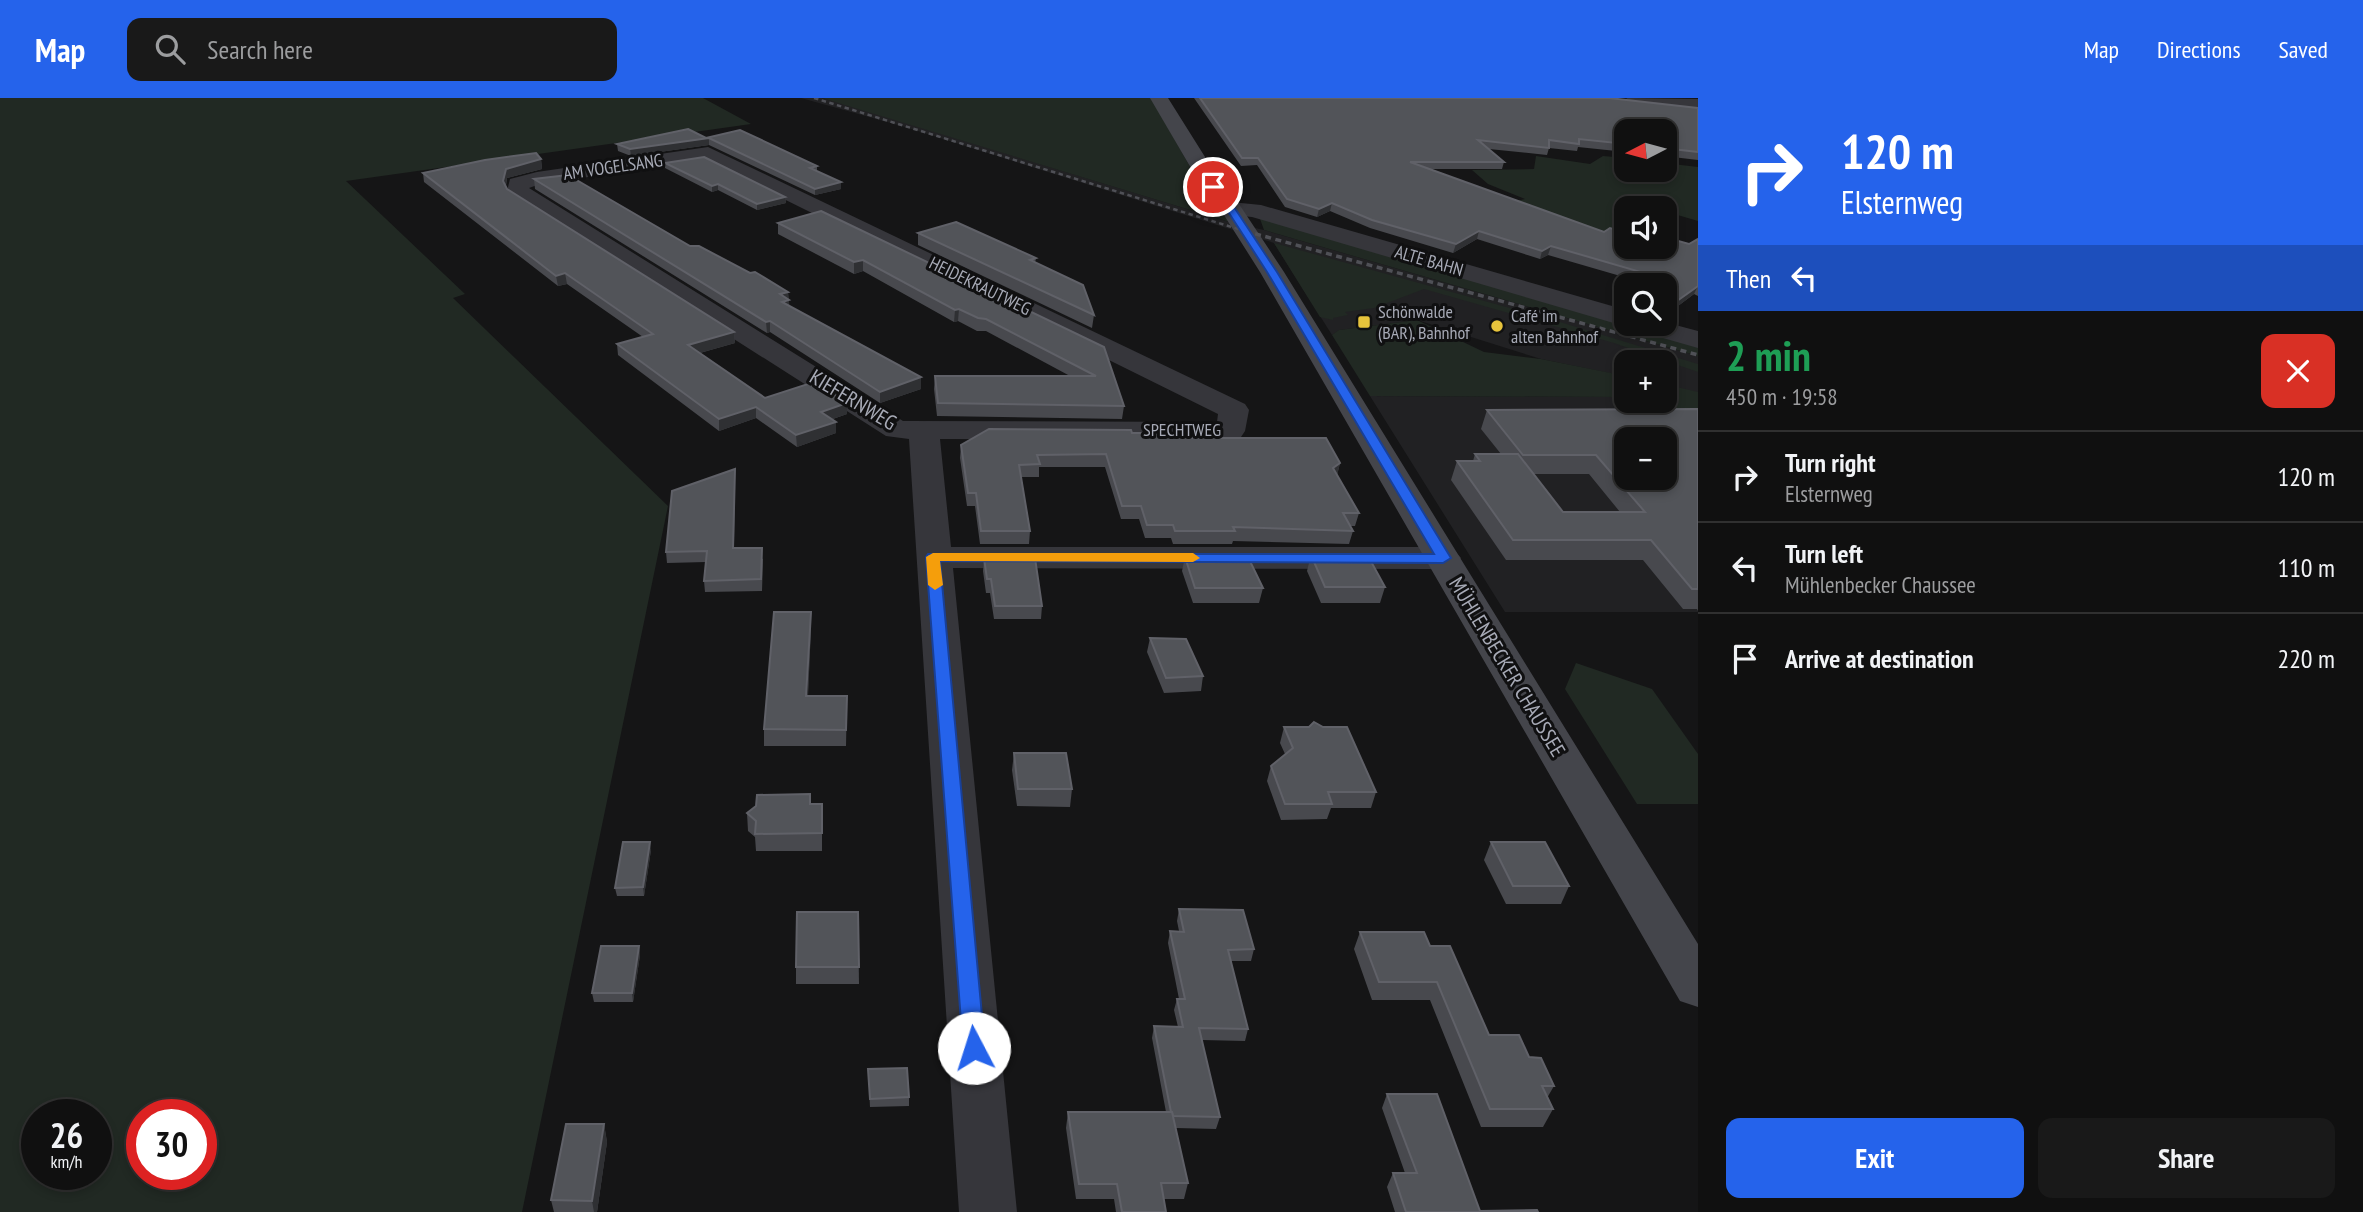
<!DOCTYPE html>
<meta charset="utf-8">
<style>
:root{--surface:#101010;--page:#191919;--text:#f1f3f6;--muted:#9c9d9f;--line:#303030;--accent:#2563eb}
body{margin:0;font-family:"PT Sans Narrow",sans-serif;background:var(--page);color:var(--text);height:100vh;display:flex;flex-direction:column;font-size:26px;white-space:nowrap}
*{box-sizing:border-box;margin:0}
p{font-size:23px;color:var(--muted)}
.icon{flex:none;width:38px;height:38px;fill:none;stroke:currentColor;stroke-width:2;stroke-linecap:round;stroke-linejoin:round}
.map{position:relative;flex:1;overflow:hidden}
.panel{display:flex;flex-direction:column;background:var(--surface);width:665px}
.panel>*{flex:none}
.hud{background:#2563eb;color:#fff;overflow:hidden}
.needle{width:46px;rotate:264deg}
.controls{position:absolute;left:1614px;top:21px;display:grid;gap:14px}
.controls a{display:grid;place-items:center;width:63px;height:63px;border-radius:14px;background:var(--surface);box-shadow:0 4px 10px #0003,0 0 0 2px var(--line);font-size:35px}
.speed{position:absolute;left:21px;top:1001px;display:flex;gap:14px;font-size:35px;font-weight:700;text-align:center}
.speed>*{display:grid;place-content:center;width:91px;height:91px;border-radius:50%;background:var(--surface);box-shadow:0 4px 10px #0003,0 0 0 2px var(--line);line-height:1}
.speed small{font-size:18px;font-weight:400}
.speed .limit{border:10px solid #d22;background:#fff;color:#111}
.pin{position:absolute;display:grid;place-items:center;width:60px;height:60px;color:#fff;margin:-30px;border:4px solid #fff;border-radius:50%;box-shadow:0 2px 7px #0007}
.me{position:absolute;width:77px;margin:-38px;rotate:355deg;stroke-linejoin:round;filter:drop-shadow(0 0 5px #0008)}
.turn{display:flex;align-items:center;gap:24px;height:147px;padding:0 28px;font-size:32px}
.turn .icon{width:91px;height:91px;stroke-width:2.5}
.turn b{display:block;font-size:49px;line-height:60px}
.then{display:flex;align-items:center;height:66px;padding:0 28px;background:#0003;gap:14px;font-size:26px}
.round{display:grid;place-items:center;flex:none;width:74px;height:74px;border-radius:14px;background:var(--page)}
.head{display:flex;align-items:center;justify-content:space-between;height:119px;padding:0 28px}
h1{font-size:42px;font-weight:700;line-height:52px;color:#1e9e55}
.primary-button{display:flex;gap:14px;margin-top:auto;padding:14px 28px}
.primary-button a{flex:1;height:80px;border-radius:14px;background:var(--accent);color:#fff;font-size:28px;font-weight:700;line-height:80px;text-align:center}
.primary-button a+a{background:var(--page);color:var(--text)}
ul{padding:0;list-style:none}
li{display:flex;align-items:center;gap:21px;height:91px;padding:0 28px;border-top:2px solid var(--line)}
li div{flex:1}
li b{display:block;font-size:26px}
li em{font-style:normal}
header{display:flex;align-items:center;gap:42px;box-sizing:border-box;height:98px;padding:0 35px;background:var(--accent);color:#fff}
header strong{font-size:33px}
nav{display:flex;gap:38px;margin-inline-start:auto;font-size:24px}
.search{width:490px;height:63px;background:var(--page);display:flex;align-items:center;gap:18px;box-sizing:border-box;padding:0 24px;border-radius:14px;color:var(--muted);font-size:26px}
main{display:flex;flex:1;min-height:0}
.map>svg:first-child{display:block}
.built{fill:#212123;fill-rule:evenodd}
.green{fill:#212923;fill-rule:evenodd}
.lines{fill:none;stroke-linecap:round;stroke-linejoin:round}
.street{fill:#36363b;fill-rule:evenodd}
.secondary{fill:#44454b;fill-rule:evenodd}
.rail-far1{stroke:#4f5056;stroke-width:2.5;stroke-dasharray:4.5 3.5;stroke-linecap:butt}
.rail{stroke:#4f5056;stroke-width:3.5;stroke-dasharray:6 4.5;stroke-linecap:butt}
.wall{fill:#48494e;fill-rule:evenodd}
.shaded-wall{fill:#2f3033}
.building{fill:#525459;stroke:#606168;stroke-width:2;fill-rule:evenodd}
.route{fill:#2563eb;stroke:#184099;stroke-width:2}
.slow{fill:#f59e0b}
.poi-dot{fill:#e7c33c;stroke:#101011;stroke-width:2.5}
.labels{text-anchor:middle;stroke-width:6;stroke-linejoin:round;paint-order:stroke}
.far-street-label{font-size:18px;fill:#a7aab6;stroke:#101011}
.far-poi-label{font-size:18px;fill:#a7aab6;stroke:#101011;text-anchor:start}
.street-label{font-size:21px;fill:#a7aab6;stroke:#101011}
</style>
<header>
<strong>Map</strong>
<div class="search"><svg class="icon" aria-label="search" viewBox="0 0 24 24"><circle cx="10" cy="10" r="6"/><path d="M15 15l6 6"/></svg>Search here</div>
<nav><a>Map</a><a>Directions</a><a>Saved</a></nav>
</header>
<main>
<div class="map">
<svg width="1698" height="1114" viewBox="0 0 1698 1114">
<rect width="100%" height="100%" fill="#151516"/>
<g class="built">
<polygon points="801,0 822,0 845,6 1233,125 1264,132 1698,258 1698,307 1664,302 1664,264 1626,264 1626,282 1614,276 1541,261 1417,222 1340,232 1332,237 1274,145 905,29"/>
<path d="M1370,298L1618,299L1698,326V514H1505ZM1626,341H1664V380H1626Z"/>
</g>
<g class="green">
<path d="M0,0H703L751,26L346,83L465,196L453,200L668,408L522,1114H0ZM37,1017H96V1076H37ZM142,1017H201V1076H142Z"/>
<polygon points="822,0 1151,0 1197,81 1233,125"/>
<polygon points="1536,58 1590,66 1603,58 1626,60 1626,72 1664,72 1664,65 1698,69 1698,123 1664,113 1664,110 1626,110 1626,129 1611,136 1512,104 1525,101 1488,86 1472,72 1534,71"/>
<polygon points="1259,118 1626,226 1638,226 1691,242 1698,245 1698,258 1264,132"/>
<polygon points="1274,145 1550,221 1698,266 1698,274 1614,245 1424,191 1374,210 1345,214 1348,217 1333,220 1333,222 1320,219"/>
<polygon points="1417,222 1484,254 1541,261 1626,278 1626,302 1618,299 1370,298 1332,237 1339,232"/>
<polygon points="1664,286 1698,294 1698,326 1628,303 1664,303"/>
<polygon points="1576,565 1652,591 1698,656 1698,706 1637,706 1565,591"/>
</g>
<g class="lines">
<g class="street">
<polygon points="1626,0 1698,1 1698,13 1635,6"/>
<path d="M708,49L1245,306L1249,312L1245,333L1241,339L1230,342L940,341L951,449H1443L1455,453L1461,460L1455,467L1443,471L953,470L1017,1114H959L909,341L886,338L510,98L507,93L510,81L537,74ZM705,62L1218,316L1217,324L903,323L529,90L540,86Z"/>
<polygon points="1231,104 1261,107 1626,212 1626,226 1664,226 1664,224 1698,233 1698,250 1635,232 1631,227 1617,226 1252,119 1223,116 1220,111 1223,106"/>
</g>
<polygon class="secondary" points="1150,0 1168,0 1222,86 1239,106 1284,174 1698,846 1698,909 1680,903 1260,174 1222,114 1202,89"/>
<polyline class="rail-far1" points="814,0 1251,135"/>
<polyline class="rail" points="1245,133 1698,257"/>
</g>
<g class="wall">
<polygon points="1194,0 1609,0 1698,10 1698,62 1664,58 1664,33 1626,33 1626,54 1578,49 1577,53 1549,50 1547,57 1489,51 1504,64 1502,71 1431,71 1626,149 1689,146 1698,141 1698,198 1694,196 1666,217 1664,216 1664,187 1648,186 1548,157 1540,161 1477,141 1453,155 1370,130 1330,113 1317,119 1285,109 1257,67 1241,68"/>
<polygon points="706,40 817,68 817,73 841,91 815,97 709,47 631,58 618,53 617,46"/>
<polygon points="541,61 542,71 507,80 506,88 507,91 734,234 735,245 700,255 765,300 847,305 847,316 833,321 836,335 797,349 756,320 719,333 618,257 617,246 643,239 567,186 558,188 424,84 423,75"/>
<polygon points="665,65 785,99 786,105 757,112 718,92 712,94 665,70"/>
<polygon points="534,81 690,148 788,194 789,208 921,279 921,291 880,305 770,234 767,235 535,91"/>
<polygon points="778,125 1104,249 1124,308 1122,321 937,318 934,291 935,278 1070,278 986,233 977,233 958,223 954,224 863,173 854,176 778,136"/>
<polygon points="918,135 1036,160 1035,165 1094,217 1092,230 918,147"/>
<path d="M1698,311V513L1697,511H1683L1643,462H1506L1451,382L1457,363H1473L1475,356H1501L1481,331L1487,312ZM1533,376H1589L1620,414H1563Z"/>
<polygon points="1132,335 1176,340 1340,365 1337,377 1359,415 1355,428 1350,428 1353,433 1349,446 1233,443 1232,446 1173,446 1171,440 1145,440 1139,421 1121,421 1105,369 1039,369 1039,379 1021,379 1030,433 1029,446 980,446 975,408 967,408 960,360 961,347"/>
<polygon points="735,382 734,450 763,461 762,493 705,494 704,483 706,464 667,465 666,454"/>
<polygon points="1311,457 1385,489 1380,505 1321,505 1307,473"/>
<polygon points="1185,459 1263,490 1259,505 1193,505 1182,473"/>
<polygon points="984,460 1042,508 1041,521 994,521 990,495 986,495 983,473"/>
<polygon points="811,530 808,598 847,598 846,648 764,648 764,631"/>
<polygon points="1150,540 1203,578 1201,593 1164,595 1147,554"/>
<polygon points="1284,629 1376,694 1371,710 1331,710 1327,721 1281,722 1267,683 1271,668 1285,656 1280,645"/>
<polygon points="1014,655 1072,691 1070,709 1017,708 1012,672"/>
<polygon points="810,706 822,706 822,753 756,753 755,739 748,733 747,715"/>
<polygon points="1491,744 1569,788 1561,806 1506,806 1484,762"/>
<polygon points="651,752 644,798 617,798 615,790"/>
<polygon points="1179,811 1254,851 1251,863 1231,863 1248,931 1245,943 1202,942 1220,1019 1216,1031 1176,1030 1188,1085 1184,1101 1164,1101 1166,1114 1116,1114 1114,1101 1076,1101 1066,1030 1068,1014 1166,1014 1152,940 1154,928 1178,929 1174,912 1177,901 1179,901 1168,845 1170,833 1179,833 1177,823"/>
<polygon points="858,814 859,886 796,886 796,869"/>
<polygon points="1360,834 1430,848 1489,937 1529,959 1554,988 1547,1000 1553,1011 1543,1029 1481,1029 1430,902 1372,902 1354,851"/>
<polygon points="639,848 640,857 633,904 594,904 592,895"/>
<polygon points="868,971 909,999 909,1008 870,1009"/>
<polygon points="1387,996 1480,1113 1538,1114 1395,1114 1387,1089 1393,1075 1405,1075 1382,1010"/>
<polygon points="604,1026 607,1044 597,1114 554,1114 551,1102"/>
</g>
<g class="shaded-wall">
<polygon points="709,40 709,47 631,58 630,51"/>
<polygon points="541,61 542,71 507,80 504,92 503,83 506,71"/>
<polygon points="841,84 841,91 815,97 815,91"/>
<polygon points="718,86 718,92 712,94 712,88"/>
<polygon points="785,99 786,105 757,112 757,106"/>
<polygon points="1332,105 1330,113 1317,119 1319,111"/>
<polygon points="1479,133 1477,141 1453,155 1456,146"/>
<polygon points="1551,148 1548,157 1540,161 1542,153"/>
<polygon points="863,162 863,173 854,176 854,164"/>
<polygon points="565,175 567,186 558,188 556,178"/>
<polygon points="1698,188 1694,196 1666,217 1670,208"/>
<polygon points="788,194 790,213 782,215 780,196"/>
<polygon points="959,211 958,223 954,224 955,212"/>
<polygon points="770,223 770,234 767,235 766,224"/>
<polygon points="734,234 735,245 689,258 688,247"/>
<polygon points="921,279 921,291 880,305 880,294"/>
<polygon points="847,305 847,316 821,325 821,314"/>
<polygon points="756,309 756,320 719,333 719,321"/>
<polygon points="836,324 836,335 797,349 796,337"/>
<polygon points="1340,365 1337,378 1333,370"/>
<polygon points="811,514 811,530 807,615 806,598"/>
<polygon points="650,744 651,752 644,798 643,789"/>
<polygon points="639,848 640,857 633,904 632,895"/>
<polygon points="604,1026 607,1044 597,1114 594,1114 592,1103"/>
</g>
<g class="building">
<polygon points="1200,0 1609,0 1698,10 1698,54 1664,50 1664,33 1626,33 1626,46 1579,41 1579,46 1549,42 1549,50 1478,42 1504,64 1410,64 1604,134 1610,130 1626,135 1626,149 1664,149 1664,139 1689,146 1698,141 1698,188 1670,208 1664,207 1664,187 1646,187 1658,179 1551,148 1542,153 1479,133 1456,146 1372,122 1332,105 1319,111 1287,101 1258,60 1242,60"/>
<polygon points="688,31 706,40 740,32 817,68 810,70 841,84 815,91 709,40 630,51 617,46"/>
<polygon points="536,55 541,61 506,71 503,83 507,91 734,234 688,247 765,300 814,284 847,305 821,314 836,324 796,337 756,309 719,321 617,246 653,236 565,175 556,178 423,75 485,62"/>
<polygon points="704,59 785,99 757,106 718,86 712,88 665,65"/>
<polygon points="568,77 690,148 699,148 750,175 755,174 788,194 780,196 789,202 782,204 921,279 880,294 770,223 766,224 534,81"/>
<polygon points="821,113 1104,249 1124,308 938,305 935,278 1096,278 986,221 978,220 959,211 955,212 863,162 854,164 778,125"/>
<polygon points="956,124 1036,160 1030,162 1083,187 1094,217 918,135"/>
<path d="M1698,311V491H1692L1651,442H1513L1457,363H1480L1475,356H1518L1563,414H1645L1596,357H1523L1487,312ZM1626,341H1664V380H1626Z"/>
<polygon points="989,331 1131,332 1132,335 1165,335 1176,340 1326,340 1340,365 1333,370 1359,415 1343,415 1353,433 1233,429 1235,433 1175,433 1173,427 1147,427 1141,408 1122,408 1106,356 1037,357 1040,366 1019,367 1030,433 981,433 976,395 968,395 961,347"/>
<polygon points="735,371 733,450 762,450 761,481 704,483 707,453 666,454 672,393"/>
<polygon points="1311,457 1368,458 1385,489 1325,489"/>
<polygon points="1185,459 1248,459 1263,490 1195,490"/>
<polygon points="984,460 1035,460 1042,508 995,508 991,481 987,481"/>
<polygon points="774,514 811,514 806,598 847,598 846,632 764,631"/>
<polygon points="1150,540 1186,541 1203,578 1166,580"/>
<polygon points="1314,624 1323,629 1347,629 1376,694 1328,694 1332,706 1285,706 1271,668 1293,650 1284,629 1309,629"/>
<polygon points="1014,655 1066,655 1072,691 1018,691"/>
<polygon points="810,696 810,706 822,706 822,735 755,736 756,723 747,715 756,708 757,697"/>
<polygon points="623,744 650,744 643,789 615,790"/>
<polygon points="1491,744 1545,744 1569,788 1513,788"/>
<polygon points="1179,811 1243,812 1254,851 1228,852 1248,931 1199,930 1220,1019 1173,1018 1172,1014 1171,1014 1154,928 1183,929 1177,901 1185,901 1170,833 1184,834"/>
<polygon points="797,814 858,814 859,869 796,869"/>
<polygon points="1360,834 1424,834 1430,848 1450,848 1489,937 1519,937 1529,959 1541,960 1554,988 1542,988 1553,1011 1490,1011 1437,884 1379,884"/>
<polygon points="601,848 639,848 632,895 592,895"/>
<polygon points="907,970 909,999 870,1001 868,971"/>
<polygon points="1387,996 1437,996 1480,1113 1537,1112 1538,1114 1406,1114 1393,1075 1417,1075"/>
<polygon points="1068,1014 1172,1014 1188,1085 1161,1085 1166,1114 1122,1114 1117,1086 1079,1086"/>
<polygon points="566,1026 604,1026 592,1103 551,1102"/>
</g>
<polygon class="route" points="1209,87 1216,87 1234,109 1277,174 1451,460 1443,465 940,463 985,950 982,957 974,959 966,957 963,950 926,459 928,456 1434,456 1267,174 1227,112 1208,89"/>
<polygon class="slow" points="933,455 1193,455 1200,460 1193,464 940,463 943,487 935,492 928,487 926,459"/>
<g class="poi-dot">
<rect x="1357" y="217" width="14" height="14" rx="3.5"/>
<circle cx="1497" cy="228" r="7"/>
</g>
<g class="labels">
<g class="far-street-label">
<text transform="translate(613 69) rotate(-8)" y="6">AM VOGELSANG</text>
<text transform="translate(1429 163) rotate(16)" y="6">ALTE BAHN</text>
<text transform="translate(980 188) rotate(26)" y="6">HEIDEKRAUTWEG</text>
<text x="1182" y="338">SPECHTWEG</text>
</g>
<g class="far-poi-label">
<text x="1378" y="220">Schönwalde<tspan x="1378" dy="21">(BAR), Bahnhof</tspan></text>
<text x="1511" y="224">Café im<tspan x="1511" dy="21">alten Bahnhof</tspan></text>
</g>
<g class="street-label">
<text transform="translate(853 302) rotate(31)" y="7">KIEFERNWEG</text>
<text transform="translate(1507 569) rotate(59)" y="7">MÜHLENBECKER CHAUSSEE</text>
</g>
</g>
</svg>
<div class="controls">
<a><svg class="needle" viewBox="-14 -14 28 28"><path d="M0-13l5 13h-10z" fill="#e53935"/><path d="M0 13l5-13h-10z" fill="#9c9d9f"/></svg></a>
<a><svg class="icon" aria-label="sound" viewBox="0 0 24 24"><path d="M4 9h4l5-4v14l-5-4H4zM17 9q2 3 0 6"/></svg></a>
<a><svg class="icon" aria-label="search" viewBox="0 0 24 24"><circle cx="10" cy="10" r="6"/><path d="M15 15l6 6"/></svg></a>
<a>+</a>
<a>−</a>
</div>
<div class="speed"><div>26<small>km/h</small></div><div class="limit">30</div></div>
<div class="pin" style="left:1213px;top:89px;background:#d93025"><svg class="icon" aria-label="arrive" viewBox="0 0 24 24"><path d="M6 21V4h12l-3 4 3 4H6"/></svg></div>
<svg class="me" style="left:974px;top:950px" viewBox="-20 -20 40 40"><circle r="19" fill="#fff"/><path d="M0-13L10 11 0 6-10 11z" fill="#2563eb"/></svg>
</div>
<section class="panel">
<div class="hud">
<div class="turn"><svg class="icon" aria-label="right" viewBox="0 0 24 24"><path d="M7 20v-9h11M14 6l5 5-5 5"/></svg><div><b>120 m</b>Elsternweg</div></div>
<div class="then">Then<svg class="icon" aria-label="left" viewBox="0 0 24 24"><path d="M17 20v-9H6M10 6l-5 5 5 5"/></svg></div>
</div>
<div class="head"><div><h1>2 min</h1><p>450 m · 19:58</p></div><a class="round" style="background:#d93025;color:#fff"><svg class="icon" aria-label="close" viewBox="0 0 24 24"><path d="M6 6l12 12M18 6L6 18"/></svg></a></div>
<ul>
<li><svg class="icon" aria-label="right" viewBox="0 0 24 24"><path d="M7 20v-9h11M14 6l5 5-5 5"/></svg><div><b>Turn right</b><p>Elsternweg</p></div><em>120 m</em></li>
<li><svg class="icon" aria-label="left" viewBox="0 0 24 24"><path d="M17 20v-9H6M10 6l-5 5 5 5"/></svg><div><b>Turn left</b><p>Mühlenbecker Chaussee</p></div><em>110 m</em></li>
<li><svg class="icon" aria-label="arrive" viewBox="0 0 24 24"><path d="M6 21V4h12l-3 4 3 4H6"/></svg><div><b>Arrive at destination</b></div><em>220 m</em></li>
</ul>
<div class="primary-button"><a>Exit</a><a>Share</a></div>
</section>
</main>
